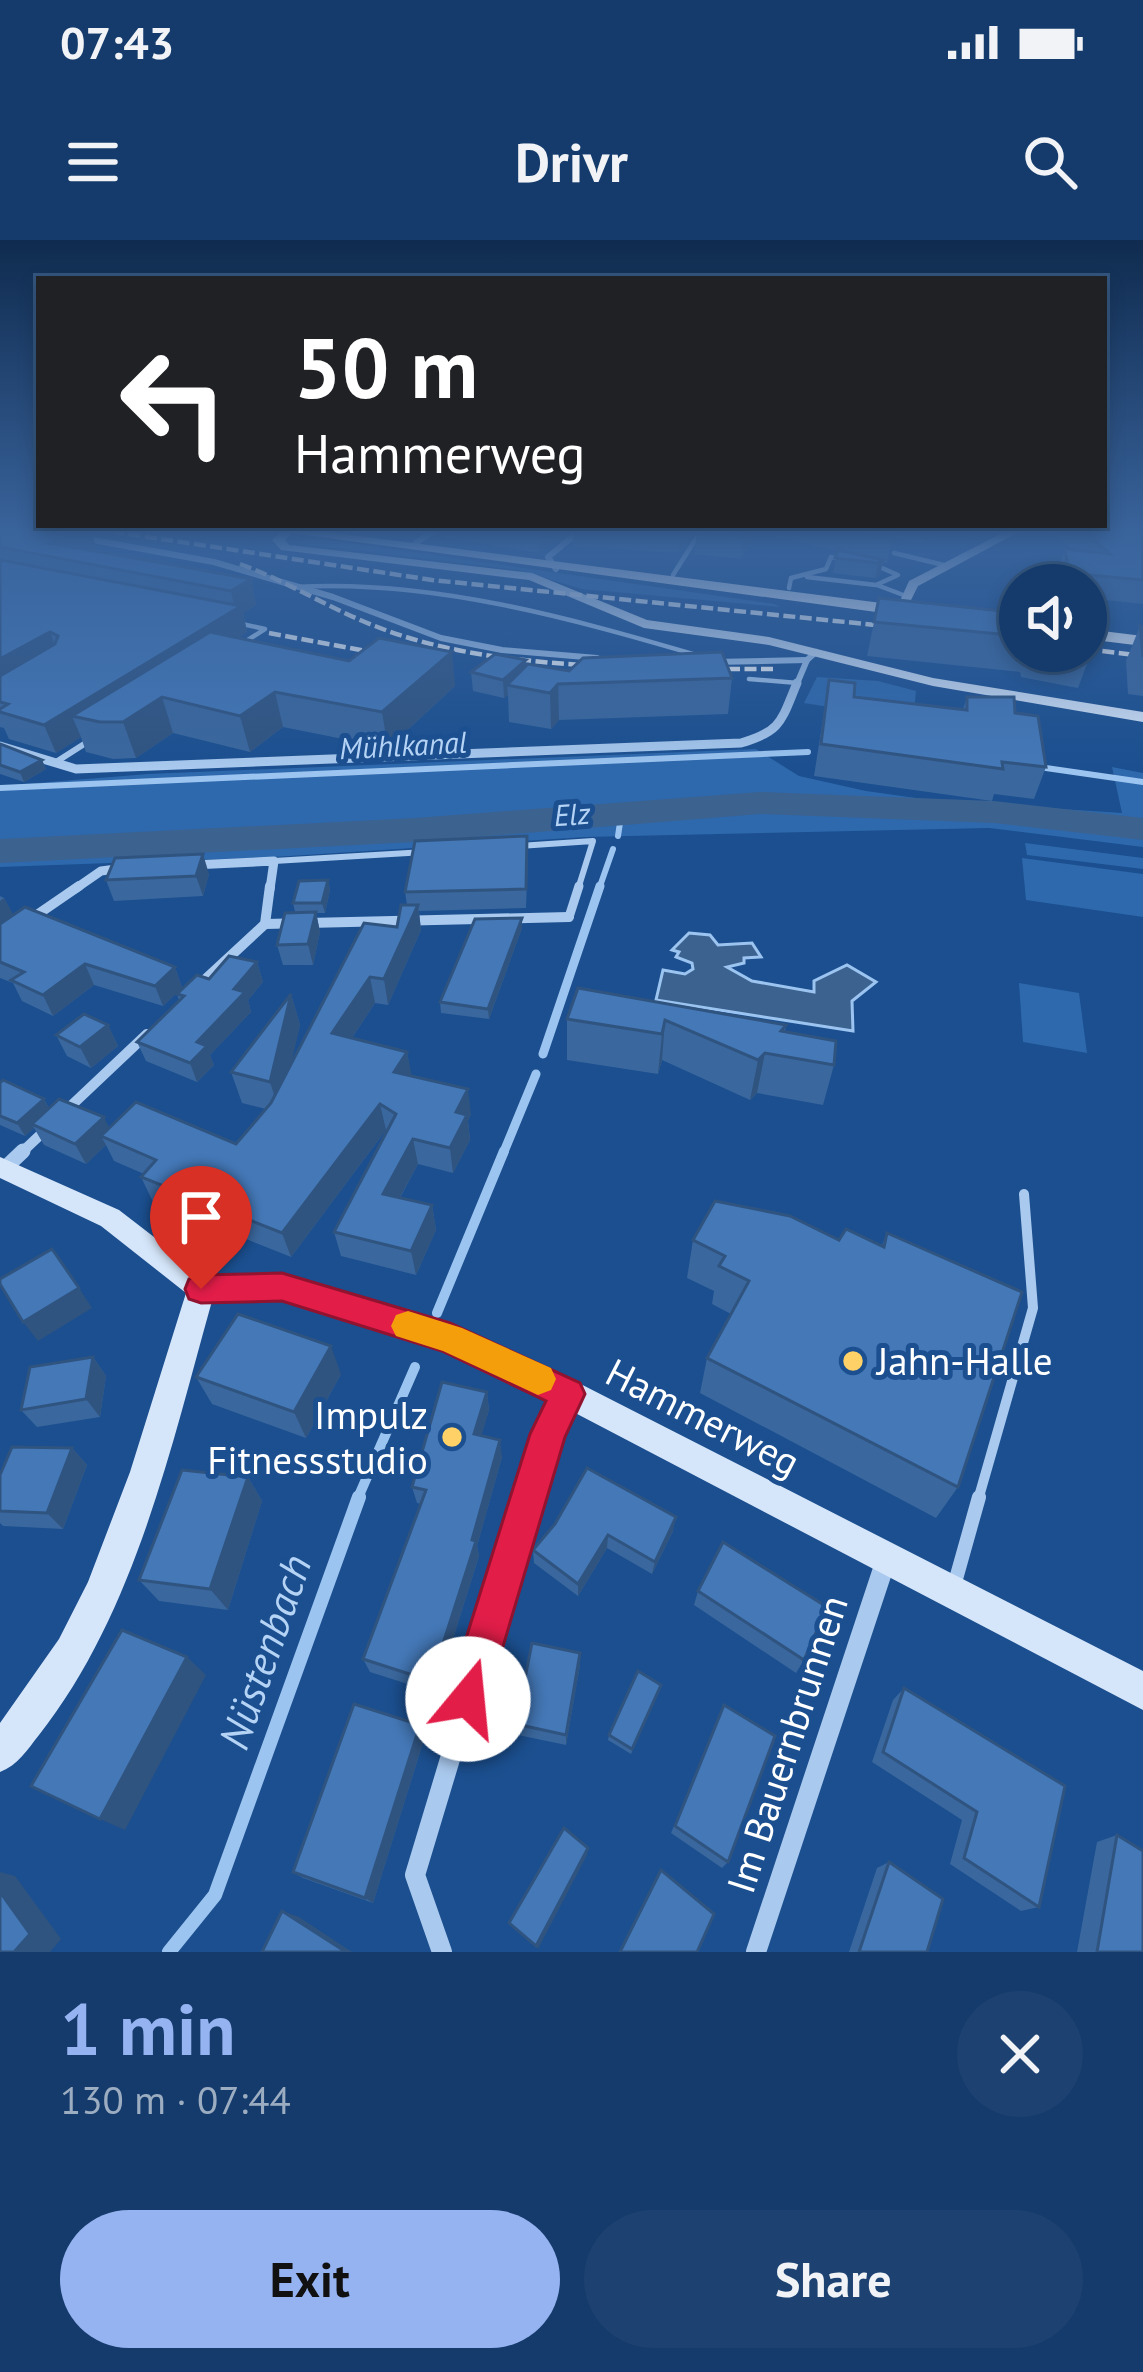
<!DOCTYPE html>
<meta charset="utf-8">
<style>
:root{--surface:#143b6b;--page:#1d4271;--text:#f1f3f6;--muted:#9dadc1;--line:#33557e;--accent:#95b2f1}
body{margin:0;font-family:"PT Sans",sans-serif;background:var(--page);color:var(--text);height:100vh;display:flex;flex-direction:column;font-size:45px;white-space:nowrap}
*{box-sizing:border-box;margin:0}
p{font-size:39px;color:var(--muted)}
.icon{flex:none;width:66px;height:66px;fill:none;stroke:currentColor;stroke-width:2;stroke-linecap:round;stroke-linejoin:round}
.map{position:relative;height:1712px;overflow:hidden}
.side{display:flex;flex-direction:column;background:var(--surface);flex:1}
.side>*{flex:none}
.guide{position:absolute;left:36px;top:36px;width:1071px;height:252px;border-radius:0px;box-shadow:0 6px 18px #0003,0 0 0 3px var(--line);background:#202124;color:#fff;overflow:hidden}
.fabs{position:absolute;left:999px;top:324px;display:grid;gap:24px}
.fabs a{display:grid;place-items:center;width:108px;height:108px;border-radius:50%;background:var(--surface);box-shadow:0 6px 18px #0003,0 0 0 3px var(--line);font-size:60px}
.pin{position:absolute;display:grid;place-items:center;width:102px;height:102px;color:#fff;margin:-123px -51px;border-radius:50% 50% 50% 0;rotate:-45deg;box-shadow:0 0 12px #0007}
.pin .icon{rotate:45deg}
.me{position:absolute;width:132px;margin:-66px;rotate:17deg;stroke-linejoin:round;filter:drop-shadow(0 0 9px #0008)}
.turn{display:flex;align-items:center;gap:42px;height:252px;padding:0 60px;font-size:54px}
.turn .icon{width:156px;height:156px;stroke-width:2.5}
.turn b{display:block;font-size:84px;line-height:102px}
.round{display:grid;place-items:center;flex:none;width:126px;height:126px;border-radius:63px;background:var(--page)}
.headline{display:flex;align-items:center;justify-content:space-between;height:204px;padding:0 60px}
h1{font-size:72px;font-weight:700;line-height:90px;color:var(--accent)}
.primary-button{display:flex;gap:24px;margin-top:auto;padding:24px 60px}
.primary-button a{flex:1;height:138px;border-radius:72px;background:var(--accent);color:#111;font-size:48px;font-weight:700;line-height:138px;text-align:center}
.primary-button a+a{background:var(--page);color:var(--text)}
.status{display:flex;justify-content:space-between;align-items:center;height:84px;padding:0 60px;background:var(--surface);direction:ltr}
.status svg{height:33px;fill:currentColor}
header{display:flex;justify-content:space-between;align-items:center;height:156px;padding:0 60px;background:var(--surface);font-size:54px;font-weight:700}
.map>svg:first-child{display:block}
.green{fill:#2e69ad}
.water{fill:#3c6290;stroke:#9cc4f0;stroke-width:3}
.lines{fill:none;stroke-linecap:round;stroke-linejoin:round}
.stream-far3{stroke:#9cc4f0;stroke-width:6}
.stream-far2{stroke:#9cc4f0;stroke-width:9}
.stream-far1{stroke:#9cc4f0;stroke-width:10}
.stream{stroke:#9cc4f0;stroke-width:14}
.river{fill:#3c6290;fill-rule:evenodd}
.lane-far4{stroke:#a9c9ee;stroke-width:4.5}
.lane-far3{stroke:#a9c9ee;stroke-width:6}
.lane-far2{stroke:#a9c9ee;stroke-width:9}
.lane-far1{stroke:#a9c9ee;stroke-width:10}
.lane{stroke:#a9c9ee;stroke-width:14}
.street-far4{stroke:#a9c9ee;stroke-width:6}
.street-far3{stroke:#a9c9ee;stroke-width:9}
.street-far2{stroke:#a9c9ee;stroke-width:10}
.street-far1{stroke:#a9c9ee;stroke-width:15}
.street{stroke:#a9c9ee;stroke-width:20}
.secondary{fill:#d6e6fa;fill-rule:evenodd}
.primary{fill:#f0f6ff;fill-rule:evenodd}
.rail{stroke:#fff;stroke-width:4.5;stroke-dasharray:12 4.5;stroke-linecap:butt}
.wall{fill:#3a679d}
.shaded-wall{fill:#305480}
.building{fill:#4478b7;stroke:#305480;stroke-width:3}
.route{fill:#e11d48;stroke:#92132f;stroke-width:3}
.slow{fill:#f59e0b}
.poi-dot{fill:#ffd166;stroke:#1b4f8f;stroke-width:4.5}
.labels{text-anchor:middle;stroke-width:10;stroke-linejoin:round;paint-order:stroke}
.far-water-label{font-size:30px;font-style:italic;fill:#b5d3f5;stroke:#1b4f8f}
.near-poi-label{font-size:39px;fill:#fff;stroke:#1b4f8f;text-anchor:start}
.near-street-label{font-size:39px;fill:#fff;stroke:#1b4f8f}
.near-water-label{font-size:42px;font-style:italic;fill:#b5d3f5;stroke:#1b4f8f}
</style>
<div class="status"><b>07:43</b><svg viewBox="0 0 49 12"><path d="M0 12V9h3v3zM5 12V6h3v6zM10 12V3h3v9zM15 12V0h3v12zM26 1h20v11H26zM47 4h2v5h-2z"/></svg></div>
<header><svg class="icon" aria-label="menu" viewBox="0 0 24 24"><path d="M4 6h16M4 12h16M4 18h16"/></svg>Drivr<svg class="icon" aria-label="search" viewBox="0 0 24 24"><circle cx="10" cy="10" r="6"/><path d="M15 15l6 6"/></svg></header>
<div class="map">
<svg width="1143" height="1712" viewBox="0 0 1143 1712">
<rect width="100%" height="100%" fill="#1b4f8f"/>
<g class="green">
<polygon points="315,298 774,364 780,367 582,349 518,330 296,303"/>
<polygon points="817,437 878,441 916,451 913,480 804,463"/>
<polygon points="756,509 799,536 866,551 937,561 1122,573 1112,527 1143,533 1143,607 989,588 585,597 274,617 0,627 0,546 148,534"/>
<polygon points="1025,603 1143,618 1143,629 1027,615"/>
<polygon points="1022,618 1143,634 1143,677 1026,660"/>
<polygon points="1019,743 1079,753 1087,813 1023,802"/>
</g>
<polygon class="water" points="689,693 710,695 718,705 752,703 761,717 744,718 744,723 727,727 752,741 814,752 814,741 847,725 876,742 852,761 853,791 656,760 663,730 685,734 693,729 692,723 676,717 679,712 672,710"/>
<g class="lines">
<g class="stream-far3">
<polyline points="1039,527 1143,542"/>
<polyline points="0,548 808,512"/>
<polyline points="618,596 621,576"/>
<polyline points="599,649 613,609"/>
</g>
<g class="stream-far2">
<polyline points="543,814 600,646"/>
<polyline points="503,914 536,834"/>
</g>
<g class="stream-far1">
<polyline points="437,1073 504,911"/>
<polyline points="357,1260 415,1127"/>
</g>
<polyline class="stream" points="169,1712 215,1655 359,1257"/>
<polygon class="river" points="760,552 994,561 1143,578 1143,600 994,583 760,574 415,602 0,623 0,599 415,578"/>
<g class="lane-far4">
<polyline points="894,313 948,326"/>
<polyline points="673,335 702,289"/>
<polyline points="807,337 876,345 898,335 875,325"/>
<polyline points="877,345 906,356"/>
<path d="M295,347C431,339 570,378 700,416"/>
<polyline points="789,348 791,338 826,329 831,317 846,320"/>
<polyline points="237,383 265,389 237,407"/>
<polyline points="749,439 798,443"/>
</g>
<g class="lane-far3">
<polyline points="56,522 92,499"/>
<polyline points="519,606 593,601 578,649"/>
<polyline points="274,621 425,612"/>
</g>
<polyline class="lane-far2" points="569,677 579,646"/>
<polyline class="lane-far1" points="978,1260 1033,1068 1024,954"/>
<polyline class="lane" points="954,1346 979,1257"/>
<g class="street-far4">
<polyline points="82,298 214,322 333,357 441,398 502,410 597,418"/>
<polyline points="416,303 436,289"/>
<polyline points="556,329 548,317 582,289"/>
<polyline points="713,422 807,420"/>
<polyline points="796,446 807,420 816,412"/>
</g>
<g class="street-far3">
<path d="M0,506L76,529L741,503C782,491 781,481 797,443"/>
<polyline points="193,625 274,621 270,649"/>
<polyline points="75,649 101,631 124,628"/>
</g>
<g class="street-far2">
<polyline points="28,681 79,646"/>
<polyline points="265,684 569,677"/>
<polyline points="197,747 265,684 270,646"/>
<polyline points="20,914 147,794"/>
</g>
<g class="street-far1">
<polyline points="4,929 23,911"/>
<polyline points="528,1260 548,1194 567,1156"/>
</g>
<g class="street">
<polyline points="442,1712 415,1635 529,1257"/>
<polyline points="756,1712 886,1320"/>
</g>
<g class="secondary">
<polygon points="290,289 293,292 285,300 289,305 532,333 647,380 769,397 933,438 1143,472 1143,482 933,446 769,405 644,388 529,340 281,310 272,300 283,290"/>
<polygon points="1010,289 1024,289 918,346 904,374 894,374 909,341"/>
<path d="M0,917L119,970L206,1037L282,1035L460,1089L559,1133L1143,1431V1470L537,1153L444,1109L282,1059L212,1061C171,1207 135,1373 39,1495C27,1510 18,1525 0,1532V1483L59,1399L88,1342L130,1232L186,1053L101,986L0,938Z"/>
</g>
<g class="primary">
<polygon points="261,289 304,289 913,367 921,372 913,377"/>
<polygon points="1086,389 1143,396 1143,406 1086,399"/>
</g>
<g class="rail">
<polyline points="96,289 432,340 905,388"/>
<path d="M240,324C287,341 328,368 375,386C450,416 531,422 611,427"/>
<polyline points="269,393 393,416"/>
<polyline points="1086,409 1143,416"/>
<polyline points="695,429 775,429"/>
</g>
</g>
<g class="wall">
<polygon points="0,289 90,289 97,309 94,311 251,339 256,365 243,373 247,392 238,398 455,446 388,508 283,487 250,512 173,493 136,518 113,519 86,512 81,497 56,513 9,499 4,488 0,487"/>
<polygon points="439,289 571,289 539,313 439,296"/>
<polygon points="573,289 694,289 679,313 573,306"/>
<polygon points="698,289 991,289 970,297 945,290 922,303 892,297 887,323 883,322 880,335 875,338 833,333 838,311 756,292 741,319 694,314"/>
<polygon points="1050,289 1143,289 1143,364 1086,358 1086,345 1060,345 1057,331 1065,309 1073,310"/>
<polygon points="879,358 1020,373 1020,411 1086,411 1091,413 1078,448 1021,437 1020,432 867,416"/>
<polygon points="1140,386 1143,387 1143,456 1128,454 1126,421"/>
<polygon points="526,426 569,431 732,438 728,474 559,480 551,489 509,482 508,455 504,458 473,451 471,432"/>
<polygon points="829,440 854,457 963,469 967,457 1015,473 1046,527 1034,559 994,554 992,561 814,536"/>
<polygon points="0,504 42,520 46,529 24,542 0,534"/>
<polygon points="528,614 526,668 419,671 421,690 388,765 375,763 352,798 407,812 411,836 471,874 468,881 470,900 453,933 418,924 400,958 432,965 436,990 416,1035 341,1016 334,992 387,891 386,890 291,1017 153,962 141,937 144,934 114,921 106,905 86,924 44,905 34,888 25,896 0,885 0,843 44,859 49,868 109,888 236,904 266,869 242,863 231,832 291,754 300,785 290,825 397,687 407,665 405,652"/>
<polygon points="209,634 203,656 114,661 106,640"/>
<polygon points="328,640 330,650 325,673 316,673 320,692 313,725 283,725 277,705 295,672 293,663"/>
<polygon points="0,656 4,658 13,675 175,727 182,748 163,766 94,745 53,776 22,761 13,743 0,738"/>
<polygon points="522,688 489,779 441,773 440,762"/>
<polygon points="257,722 263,742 248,760 251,772 210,815 214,825 197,842 146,821 137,802 179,760 177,754 209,739"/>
<polygon points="578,748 786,785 785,791 834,825 823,865 757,853 750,860 662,820 658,834 567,820 567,779"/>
<polygon points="108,785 118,806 91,828 67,816 56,795"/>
<polygon points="887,993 958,1247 936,1278 700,1153 707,1118 731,1074 712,1064 714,1051 687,1038 693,1000 839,1000 882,1005"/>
<polygon points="93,1117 106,1136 100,1177 37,1187 21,1170"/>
<polygon points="341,1134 306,1198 212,1164 196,1137"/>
<polygon points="487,1152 489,1170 481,1196 502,1217 477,1306 479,1316 436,1453 370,1432 363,1419 421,1264 417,1263 412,1247"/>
<polygon points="72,1208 87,1225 63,1289 3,1286 0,1283 0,1235"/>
<polygon points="248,1237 262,1261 228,1370 159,1361 139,1340"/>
<polygon points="555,1284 673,1291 652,1334 607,1308 578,1356 534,1323 533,1310"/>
<polygon points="698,1351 804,1420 796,1433 694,1365"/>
<polygon points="580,1425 566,1505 518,1495 516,1484"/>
<polygon points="661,1445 631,1514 608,1500 609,1495"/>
<polygon points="904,1448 1039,1667 1021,1671 950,1624 962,1580 872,1522 893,1460"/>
<polygon points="719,1476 728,1622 722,1628 671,1593"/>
<polygon points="420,1485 425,1496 373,1663 303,1638 293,1632"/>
<polygon points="1117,1595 1143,1712 1077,1712 1097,1602"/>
<polygon points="889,1622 927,1712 849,1712 877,1628"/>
</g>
<g class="shaded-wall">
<polygon points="80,289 90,289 97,309 73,321 50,303"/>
<polygon points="542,289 571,289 539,313 539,292"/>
<polygon points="682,289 694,289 679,313 680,292"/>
<polygon points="748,289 757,289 756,292 741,319 743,297"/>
<polygon points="925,289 945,289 922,303"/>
<polygon points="972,289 991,289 970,297"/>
<polygon points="883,320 880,335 875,338 878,323"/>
<polygon points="251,339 256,365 243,373 247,392 105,482 72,476 81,497 56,513 44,485 235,370 231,351"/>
<polygon points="50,392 60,419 0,453 0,419"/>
<polygon points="452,412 455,446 388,508 382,472"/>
<polygon points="526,420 527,439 507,445 508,455 504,458 503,440"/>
<polygon points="558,444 559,480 551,489 550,453"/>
<polygon points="275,452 283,487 250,512 240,476"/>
<polygon points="162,457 173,493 136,518 123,482"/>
<polygon points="42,520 46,529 24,542 20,532"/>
<polygon points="203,614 209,634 203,656 196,636"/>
<polygon points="328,640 330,650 325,673 322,663"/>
<polygon points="4,658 15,678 0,689 0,661"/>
<polygon points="418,665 421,690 388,765 384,739"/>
<polygon points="316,672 320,692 313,725 308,704"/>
<polygon points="522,678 522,688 489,779 488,769"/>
<polygon points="257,722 263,742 248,760 251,772 210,815 214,825 197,842 190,823 197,802 234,749"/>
<polygon points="85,724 94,745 53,776 43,755"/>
<polygon points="175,727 182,748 163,766 155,746"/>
<polygon points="370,737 375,763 338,819 332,793"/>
<polygon points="291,754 300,785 280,873 270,842"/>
<polygon points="665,780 662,820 658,834 662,794"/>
<polygon points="108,785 118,806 91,828 80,807"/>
<polygon points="407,812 412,837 394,832"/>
<polygon points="765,813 757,853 750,860 758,820"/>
<polygon points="468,849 471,874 468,881 470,900 453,933 450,908 456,872"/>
<polygon points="44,859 51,872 32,884 34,888 25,896 17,883"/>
<polygon points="380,864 386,890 291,1017 282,993"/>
<polygon points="104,877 114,898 101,896 106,905 86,924 75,904"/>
<polygon points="413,899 418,924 388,979 383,954"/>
<polygon points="432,965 436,990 416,1035 411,1011"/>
<polygon points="79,1048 92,1068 38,1101 23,1082"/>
<polygon points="331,1106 341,1134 306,1198 294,1172"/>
<polygon points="93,1117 106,1136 100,1177 86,1159"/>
<polygon points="487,1152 489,1170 477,1211 474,1194"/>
<polygon points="500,1200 502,1217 477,1306 479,1316 436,1453 431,1441"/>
<polygon points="72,1208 87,1225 63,1289 47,1273"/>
<polygon points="248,1237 262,1261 228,1370 210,1349"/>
<polygon points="676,1277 673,1291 652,1334 655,1322"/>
<polygon points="608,1295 607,1308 578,1356 578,1344"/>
<polygon points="580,1413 580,1425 566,1505 566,1495"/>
<polygon points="187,1417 206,1435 125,1590 100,1579"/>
<polygon points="420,1485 425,1496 373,1663 365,1658"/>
<polygon points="588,1608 587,1615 538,1709 536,1706"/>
<polygon points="0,1632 15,1636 61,1699 50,1712 14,1712 0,1652"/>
<polygon points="282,1671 299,1677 352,1712 346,1712"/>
</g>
<g class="building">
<polygon points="0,289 80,289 50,303 251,339 231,351 0,307"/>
<polygon points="698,289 748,289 743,297 696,292"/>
<polygon points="840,289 894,289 892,301"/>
<polygon points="1081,289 1143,289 1143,340 1069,333 1065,309 1110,314"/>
<polygon points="838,310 883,320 878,323 835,318"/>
<polygon points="0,320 241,366 44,485 0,472 0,469 8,464 0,462 0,436 55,404 58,396 50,392 0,419"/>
<polygon points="879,358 1020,373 1020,396 874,382"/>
<polygon points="1086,380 1088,381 1091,413 1080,411 1086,411"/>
<polygon points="1140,386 1143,387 1143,417"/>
<polygon points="210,392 349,421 379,398 452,412 382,472 275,452 240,476 162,457 123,482 100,482 72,476"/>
<polygon points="722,412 732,438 558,444 550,453 507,445 528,424 569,431 583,418"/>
<polygon points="495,414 526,420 503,440 471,432"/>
<polygon points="829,440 855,443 854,457 967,470 967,457 1014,457 1015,473 1038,476 1046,527 1002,522 1003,529 821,504"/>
<polygon points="0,504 42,520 20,532 0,525"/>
<polygon points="527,596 526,649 405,652 415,601"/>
<polygon points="203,614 196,636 106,640 115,618"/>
<polygon points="328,640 322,663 293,663 299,641"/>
<polygon points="401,665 418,665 384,739 370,737 332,793 407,812 394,832 468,849 456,872 467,875 450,908 413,899 383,954 432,965 411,1011 334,992 396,874 380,864 282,993 141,937 156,920 101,896 136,862 236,904 271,863 364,683 397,687"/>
<polygon points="25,667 175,727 155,746 85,724 43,755 11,740 24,732 0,722 0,684"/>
<polygon points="316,672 308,704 277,705 285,673"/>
<polygon points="522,678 488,769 440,762 475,679"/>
<polygon points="229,716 257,722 234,749 245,752 197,802 207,806 190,823 137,802 184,756 177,754 197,735 209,739"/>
<polygon points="578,748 786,785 781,791 836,801 834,825 765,813 758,820 665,780 662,794 567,779"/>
<polygon points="291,754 270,842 231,832"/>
<polygon points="84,774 108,785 80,807 56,795"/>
<polygon points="3,840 44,859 17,883 0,876 0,843"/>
<polygon points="59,859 104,877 75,904 32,884"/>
<polygon points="715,961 790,976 839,1000 846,989 884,1007 887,993 1022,1052 958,1247 707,1118 749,1041 719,1026 725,1016 693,1000"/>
<polygon points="52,1009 79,1048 23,1082 0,1044 0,1039"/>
<polygon points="238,1074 331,1106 294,1172 196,1137"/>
<polygon points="93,1117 86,1159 21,1170 30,1127"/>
<polygon points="442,1142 487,1152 474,1194 500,1200 472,1300 476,1301 431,1441 363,1419 426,1250 412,1247"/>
<polygon points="12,1207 72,1208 47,1273 0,1271 0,1235"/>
<polygon points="587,1228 676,1277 655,1322 608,1295 578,1344 533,1310 555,1284"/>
<polygon points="182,1230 248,1237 210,1349 139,1340"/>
<polygon points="723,1302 827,1367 804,1420 698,1351"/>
<polygon points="122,1390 187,1417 100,1579 31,1546"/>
<polygon points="532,1403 580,1413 566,1495 516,1484"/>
<polygon points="638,1431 661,1445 632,1509 609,1495"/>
<polygon points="904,1448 1065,1546 1039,1667 964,1618 977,1572 883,1512"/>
<polygon points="354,1464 420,1485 365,1658 293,1632"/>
<polygon points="724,1465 775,1496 728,1622 675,1586"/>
<polygon points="564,1588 588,1608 536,1706 509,1683"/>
<polygon points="1117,1595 1143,1611 1143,1712 1097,1712"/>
<polygon points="889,1622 943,1659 927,1712 859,1712"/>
<polygon points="661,1630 714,1674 697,1712 620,1712"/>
<polygon points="0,1652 30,1694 14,1712 0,1712"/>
<polygon points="282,1671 346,1712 262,1712"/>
</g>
<linearGradient id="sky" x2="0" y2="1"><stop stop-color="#0f2b4f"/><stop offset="0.55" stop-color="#39639b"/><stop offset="1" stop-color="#39639b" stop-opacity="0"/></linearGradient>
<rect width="1143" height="529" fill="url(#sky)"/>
<polygon class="route" points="282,1033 450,1083 580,1143 585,1154 565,1197 483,1474 468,1480 453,1474 447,1459 530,1194 546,1161 442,1111 282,1061 201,1063 189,1059 185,1049 189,1039 201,1035"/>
<polygon class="slow" points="408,1071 462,1088 551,1128 556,1139 551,1150 538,1155 443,1111 396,1096 391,1086 396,1075"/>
<g class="poi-dot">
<circle cx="853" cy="1121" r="12"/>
<circle cx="452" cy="1197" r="12"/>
</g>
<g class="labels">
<g class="far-water-label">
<text transform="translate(403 506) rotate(-3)" y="10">Mühlkanal</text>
<text transform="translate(572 575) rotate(-4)" y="10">Elz</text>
</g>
<g class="near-poi-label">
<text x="877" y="1135">Jahn-Halle</text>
<text x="428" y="1189" text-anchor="end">Impulz<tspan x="428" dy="45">Fitnessstudio</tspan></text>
</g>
<g class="near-street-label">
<text transform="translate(703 1177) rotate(27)" y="14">Hammerweg</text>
<text transform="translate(787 1504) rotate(-72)" y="14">Im Bauernbrunnen</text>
</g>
<g class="near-water-label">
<text transform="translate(265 1412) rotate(-71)" y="15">Nüstenbach</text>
</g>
</g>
</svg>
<div class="fabs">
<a><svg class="icon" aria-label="sound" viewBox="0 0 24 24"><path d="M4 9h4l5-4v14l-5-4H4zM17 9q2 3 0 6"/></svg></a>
</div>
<div class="pin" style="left:201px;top:1049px;background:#d93025"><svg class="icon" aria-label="arrive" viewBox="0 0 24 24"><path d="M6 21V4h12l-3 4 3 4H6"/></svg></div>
<svg class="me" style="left:468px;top:1459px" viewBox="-20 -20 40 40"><circle r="19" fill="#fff"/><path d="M0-13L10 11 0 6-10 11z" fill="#e11d48"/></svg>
<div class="guide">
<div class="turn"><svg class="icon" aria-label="left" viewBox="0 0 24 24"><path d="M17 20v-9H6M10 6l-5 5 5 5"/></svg><div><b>50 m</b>Hammerweg</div></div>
</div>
</div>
<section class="side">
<div class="headline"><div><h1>1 min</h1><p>130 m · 07:44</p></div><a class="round"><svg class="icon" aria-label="close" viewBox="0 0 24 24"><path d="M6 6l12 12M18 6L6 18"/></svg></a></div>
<div class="primary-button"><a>Exit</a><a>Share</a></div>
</section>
